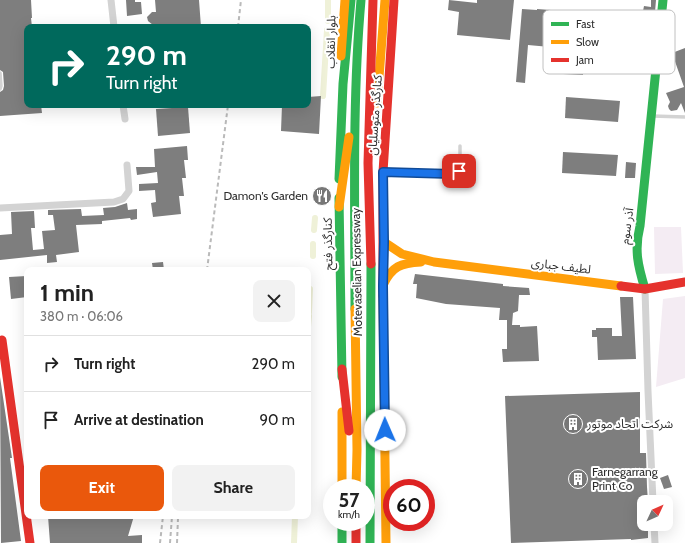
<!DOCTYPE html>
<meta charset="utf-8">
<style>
:root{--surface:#fff;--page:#f2f2f2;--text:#222;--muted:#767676;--line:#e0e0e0;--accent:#ea580c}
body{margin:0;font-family:Cabin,"Noto Sans Arabic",sans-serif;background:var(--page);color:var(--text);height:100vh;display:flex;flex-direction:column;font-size:15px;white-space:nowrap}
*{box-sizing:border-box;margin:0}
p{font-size:13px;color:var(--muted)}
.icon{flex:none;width:22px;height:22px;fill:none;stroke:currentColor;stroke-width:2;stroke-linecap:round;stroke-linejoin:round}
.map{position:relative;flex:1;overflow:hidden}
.panel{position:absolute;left:24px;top:267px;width:287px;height:252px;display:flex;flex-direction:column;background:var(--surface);border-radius:8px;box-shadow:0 4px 16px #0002}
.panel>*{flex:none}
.guide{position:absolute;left:24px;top:24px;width:287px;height:84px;border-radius:8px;box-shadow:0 4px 16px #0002;background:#00695c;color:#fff;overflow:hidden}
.needle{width:26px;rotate:46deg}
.tools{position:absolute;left:637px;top:495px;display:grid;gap:8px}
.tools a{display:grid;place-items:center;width:36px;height:36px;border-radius:8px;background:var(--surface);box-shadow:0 4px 16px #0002;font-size:20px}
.speed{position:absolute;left:323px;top:479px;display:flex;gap:8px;font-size:20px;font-weight:700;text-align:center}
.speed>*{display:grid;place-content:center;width:52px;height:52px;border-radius:50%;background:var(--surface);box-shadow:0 4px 16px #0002;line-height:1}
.speed small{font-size:10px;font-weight:400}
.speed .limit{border:6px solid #d22;background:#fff;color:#111}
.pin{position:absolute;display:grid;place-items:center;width:34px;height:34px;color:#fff;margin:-17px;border-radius:8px;box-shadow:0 2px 6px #0006}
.me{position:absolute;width:44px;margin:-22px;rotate:359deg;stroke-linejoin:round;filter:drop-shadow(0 0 3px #0008)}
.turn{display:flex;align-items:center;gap:14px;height:84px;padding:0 16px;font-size:18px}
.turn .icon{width:52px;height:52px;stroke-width:2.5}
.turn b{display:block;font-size:28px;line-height:34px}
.round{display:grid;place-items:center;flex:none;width:42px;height:42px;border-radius:8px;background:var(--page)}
.head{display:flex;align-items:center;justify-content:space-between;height:68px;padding:0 16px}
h1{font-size:24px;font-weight:700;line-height:30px}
.primary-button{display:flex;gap:8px;margin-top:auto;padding:8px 16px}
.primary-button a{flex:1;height:46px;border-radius:8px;background:var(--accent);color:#fff;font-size:16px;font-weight:700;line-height:46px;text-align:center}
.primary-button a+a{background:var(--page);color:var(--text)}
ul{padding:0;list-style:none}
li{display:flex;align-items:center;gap:12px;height:56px;padding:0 16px;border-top:1px solid var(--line)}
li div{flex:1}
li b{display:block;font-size:15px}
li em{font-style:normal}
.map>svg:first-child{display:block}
.green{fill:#f4ecf3}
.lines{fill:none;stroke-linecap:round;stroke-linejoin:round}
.canal{stroke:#eff1d8;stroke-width:6}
.building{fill:#7e7e7e}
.lane{stroke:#d3d3d3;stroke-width:3.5}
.street{stroke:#d3d3d3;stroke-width:7}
.fast{stroke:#30b455;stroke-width:9}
.slow{stroke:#ff9f0a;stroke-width:9}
.jam{stroke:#e5322d;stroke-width:9}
.rail{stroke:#bababa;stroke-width:2;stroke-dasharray:4 3;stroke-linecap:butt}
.route-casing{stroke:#114b97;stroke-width:10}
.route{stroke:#1a73e8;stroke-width:7}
.labels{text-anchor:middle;stroke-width:4;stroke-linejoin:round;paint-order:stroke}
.street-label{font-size:12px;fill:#2e2e2e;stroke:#fff}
.poi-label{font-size:12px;fill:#2e2e2e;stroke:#fff;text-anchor:start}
.key{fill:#fff;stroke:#c0c0c0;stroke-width:1}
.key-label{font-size:11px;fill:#2e2e2e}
</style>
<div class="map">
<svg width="685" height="543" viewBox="0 0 685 543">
<rect width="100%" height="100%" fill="#fff"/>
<g class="green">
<polygon points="654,227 681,227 683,273 655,274"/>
<polygon points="685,296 685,378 656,387 663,299"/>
</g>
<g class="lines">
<g class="canal">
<polyline points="328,0 328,21"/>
<polyline points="323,96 327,30"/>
<polyline points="314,230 315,218"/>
<polyline points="313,256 313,244"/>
<polyline points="309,312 310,289"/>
<polyline points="308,327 309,316"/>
<polyline points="294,543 295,516"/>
</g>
</g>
<g class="building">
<polygon points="0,0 31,0 32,18 31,18 32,27 27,27 27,105 41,105 42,113 0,116 0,92 3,90 4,86 3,72 0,70"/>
<polygon points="126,0 135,0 135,2 141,2 142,14 127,16"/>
<polygon points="155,0 199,0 201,27 158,27 158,25 153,25 148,21 147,17 152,12 156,12"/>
<polygon points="449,0 477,3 477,0 514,0 510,40 457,35 459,12 448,10"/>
<polygon points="651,0 656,0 655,12 643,11 644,6 651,7"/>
<polygon points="522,9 537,10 537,9 607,14 605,52 528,45 525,83 516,82"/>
<polygon points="685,48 685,113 681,103 677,110 671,111 669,109 668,106 670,102 666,93 684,87 672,53"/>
<polygon points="564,66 583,67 583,75 563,74"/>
<polygon points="321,96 319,134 281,131 282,105 308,105 308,97"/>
<polygon points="566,97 620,101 618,122 565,118"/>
<polygon points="188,107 190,133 158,136 156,109"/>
<polygon points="187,146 188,160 184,160 186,178 182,178 184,196 179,196 181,214 153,217 151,203 156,202 155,190 139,191 139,184 158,183 157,172 137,175 136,167 155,167 154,149"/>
<polygon points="563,152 618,155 616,176 562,173"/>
<polygon points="626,162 636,163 635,178 625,178"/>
<polygon points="127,203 128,210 137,209 137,219 131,220 130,218 102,221 102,224 76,225 79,252 56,255 57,262 47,263 47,255 0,260 0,235 12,234 11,212 34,211 35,228 31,228 33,250 44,249 42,231 55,230 53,215 48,215 48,210 81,209 82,216 104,215 103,208 115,207"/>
<polygon points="163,262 164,270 153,270 152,263"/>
<polygon points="415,274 503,284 503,286 529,288 530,295 519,295 518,311 513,313 512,325 520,325 520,327 537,326 539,361 503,362 502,349 507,349 507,320 499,320 500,308 446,304 416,298 417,284 413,284"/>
<polygon points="27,276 27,297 11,299 9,277"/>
<polygon points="620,297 633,297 636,359 598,360 597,337 592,337 592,330 596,330 596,328 612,328 612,336 622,336"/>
<polygon points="0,377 12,458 10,458 21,541 1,543"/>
<polygon points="640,392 640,453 646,453 647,487 648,502 644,502 644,524 648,524 648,538 631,540 631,539 511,543 505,396"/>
<polygon points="668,475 672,487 664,489 660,478"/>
<polygon points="48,516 134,516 128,536 142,535 142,543 50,543"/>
</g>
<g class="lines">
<g class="lane">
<polyline points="0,73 1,86 0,89"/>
<polyline points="652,116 685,117"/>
<polyline points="384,172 457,174 460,167 460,146"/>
</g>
<g class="street">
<polyline points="111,0 114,27"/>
<polyline points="123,105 125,119"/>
<polyline points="0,208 114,202 123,199 129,191 127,165"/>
<polyline points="645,289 648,391 653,502"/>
<polyline points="654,524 655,543"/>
</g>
<g class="fast">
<polyline points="339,179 343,84 351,0"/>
<polyline points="339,198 342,377"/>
<path d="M645,289C638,266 634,250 640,226L663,0"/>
<path d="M355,309C355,206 352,102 361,0"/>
<polyline points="342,522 342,543"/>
<polyline points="370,543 371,264"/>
</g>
<g class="slow">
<polyline points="341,56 345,0"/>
<polyline points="377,103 385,0"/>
<polyline points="339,207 349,137"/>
<polyline points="384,242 402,254 434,262 621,286"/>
<path d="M383,285C392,266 401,263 421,262"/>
<polyline points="383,296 386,543"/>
<polyline points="355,309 357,450 356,488"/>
<polyline points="342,412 342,488"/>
</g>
<g class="jam">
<polyline points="371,264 368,163 373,0"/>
<polyline points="621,286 645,289 685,282"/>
<polyline points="383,296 383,172 394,0"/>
<polyline points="2,340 30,543"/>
<polyline points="342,369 349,431"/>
<polyline points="356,522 356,543"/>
</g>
<g class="rail">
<polyline points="238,27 241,0"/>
<polyline points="207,270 228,105"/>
<polyline points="160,543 163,516"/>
<polyline points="170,543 172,516"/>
<polyline points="177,543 178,518"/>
</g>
</g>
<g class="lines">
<defs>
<polyline id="route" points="385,430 383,286 384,242 383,172 452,174 457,174 459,171"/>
</defs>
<use href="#route" class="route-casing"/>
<use href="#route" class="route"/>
</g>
<defs>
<symbol id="restaurant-disc" viewBox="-11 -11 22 22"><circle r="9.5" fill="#777" stroke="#fff"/><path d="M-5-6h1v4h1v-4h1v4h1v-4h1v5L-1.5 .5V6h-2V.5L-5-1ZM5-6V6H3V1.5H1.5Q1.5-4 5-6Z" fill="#fff"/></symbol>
<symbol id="building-disc" viewBox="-11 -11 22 22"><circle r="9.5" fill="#777" stroke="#fff"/><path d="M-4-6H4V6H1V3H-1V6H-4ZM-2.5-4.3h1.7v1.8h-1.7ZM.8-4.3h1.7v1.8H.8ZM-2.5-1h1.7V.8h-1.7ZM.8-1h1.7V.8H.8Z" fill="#fff"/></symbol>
</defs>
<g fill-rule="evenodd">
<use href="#restaurant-disc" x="311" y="185" width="22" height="22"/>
<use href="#building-disc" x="562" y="413" width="22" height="22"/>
<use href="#building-disc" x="567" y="468" width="22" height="22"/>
</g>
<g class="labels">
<g class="street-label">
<text transform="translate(331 42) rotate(-89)" y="4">بلوار انقلاب</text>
<text transform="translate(375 115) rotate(-86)" y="4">کنارگذر متوسلیان</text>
<text transform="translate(627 226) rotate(-82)" y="4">آذر سوم</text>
<text transform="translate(328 244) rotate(-91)" y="4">کنارگذر فتح</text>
<text transform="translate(561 266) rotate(7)" y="4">لطیف جباری</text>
<text transform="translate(357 272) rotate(-91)" y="4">Motevaselian Expressway</text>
</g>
<g class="poi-label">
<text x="308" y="200" text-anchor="end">Damon's Garden</text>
<text x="587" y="428">شرکت اتحاد موتور</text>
<text x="592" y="476">Farnegarrang<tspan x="592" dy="14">Print Co</tspan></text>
</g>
</g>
<rect x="543" y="10" width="132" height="64" rx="6" class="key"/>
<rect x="551" y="22" width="18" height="4" fill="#30b455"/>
<rect x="551" y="40" width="18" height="4" fill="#ff9f0a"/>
<rect x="551" y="58" width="18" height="4" fill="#e5322d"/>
<g class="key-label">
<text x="576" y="28">Fast</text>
<text x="576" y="46">Slow</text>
<text x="576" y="64">Jam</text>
</g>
</svg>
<div class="tools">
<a><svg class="needle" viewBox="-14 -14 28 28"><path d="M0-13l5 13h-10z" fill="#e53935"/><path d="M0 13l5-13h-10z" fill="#767676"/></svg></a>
</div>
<div class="speed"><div>57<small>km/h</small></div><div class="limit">60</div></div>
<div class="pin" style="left:459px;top:171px;background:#d93025"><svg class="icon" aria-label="arrive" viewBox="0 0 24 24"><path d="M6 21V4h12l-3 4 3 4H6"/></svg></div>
<svg class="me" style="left:385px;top:430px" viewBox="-20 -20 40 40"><circle r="19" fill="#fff"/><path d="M0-13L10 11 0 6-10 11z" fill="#1a73e8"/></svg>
<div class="guide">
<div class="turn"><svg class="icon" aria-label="right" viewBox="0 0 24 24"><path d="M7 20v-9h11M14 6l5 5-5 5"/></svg><div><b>290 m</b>Turn right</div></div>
</div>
<section class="panel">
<div class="head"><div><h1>1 min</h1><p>380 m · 06:06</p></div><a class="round"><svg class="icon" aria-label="close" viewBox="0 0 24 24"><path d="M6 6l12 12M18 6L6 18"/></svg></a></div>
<ul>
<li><svg class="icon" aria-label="right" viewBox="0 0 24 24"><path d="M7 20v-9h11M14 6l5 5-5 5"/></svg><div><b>Turn right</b></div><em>290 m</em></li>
<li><svg class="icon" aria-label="arrive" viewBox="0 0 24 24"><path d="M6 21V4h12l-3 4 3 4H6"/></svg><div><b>Arrive at destination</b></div><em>90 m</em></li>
</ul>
<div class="primary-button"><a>Exit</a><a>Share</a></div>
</section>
</div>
